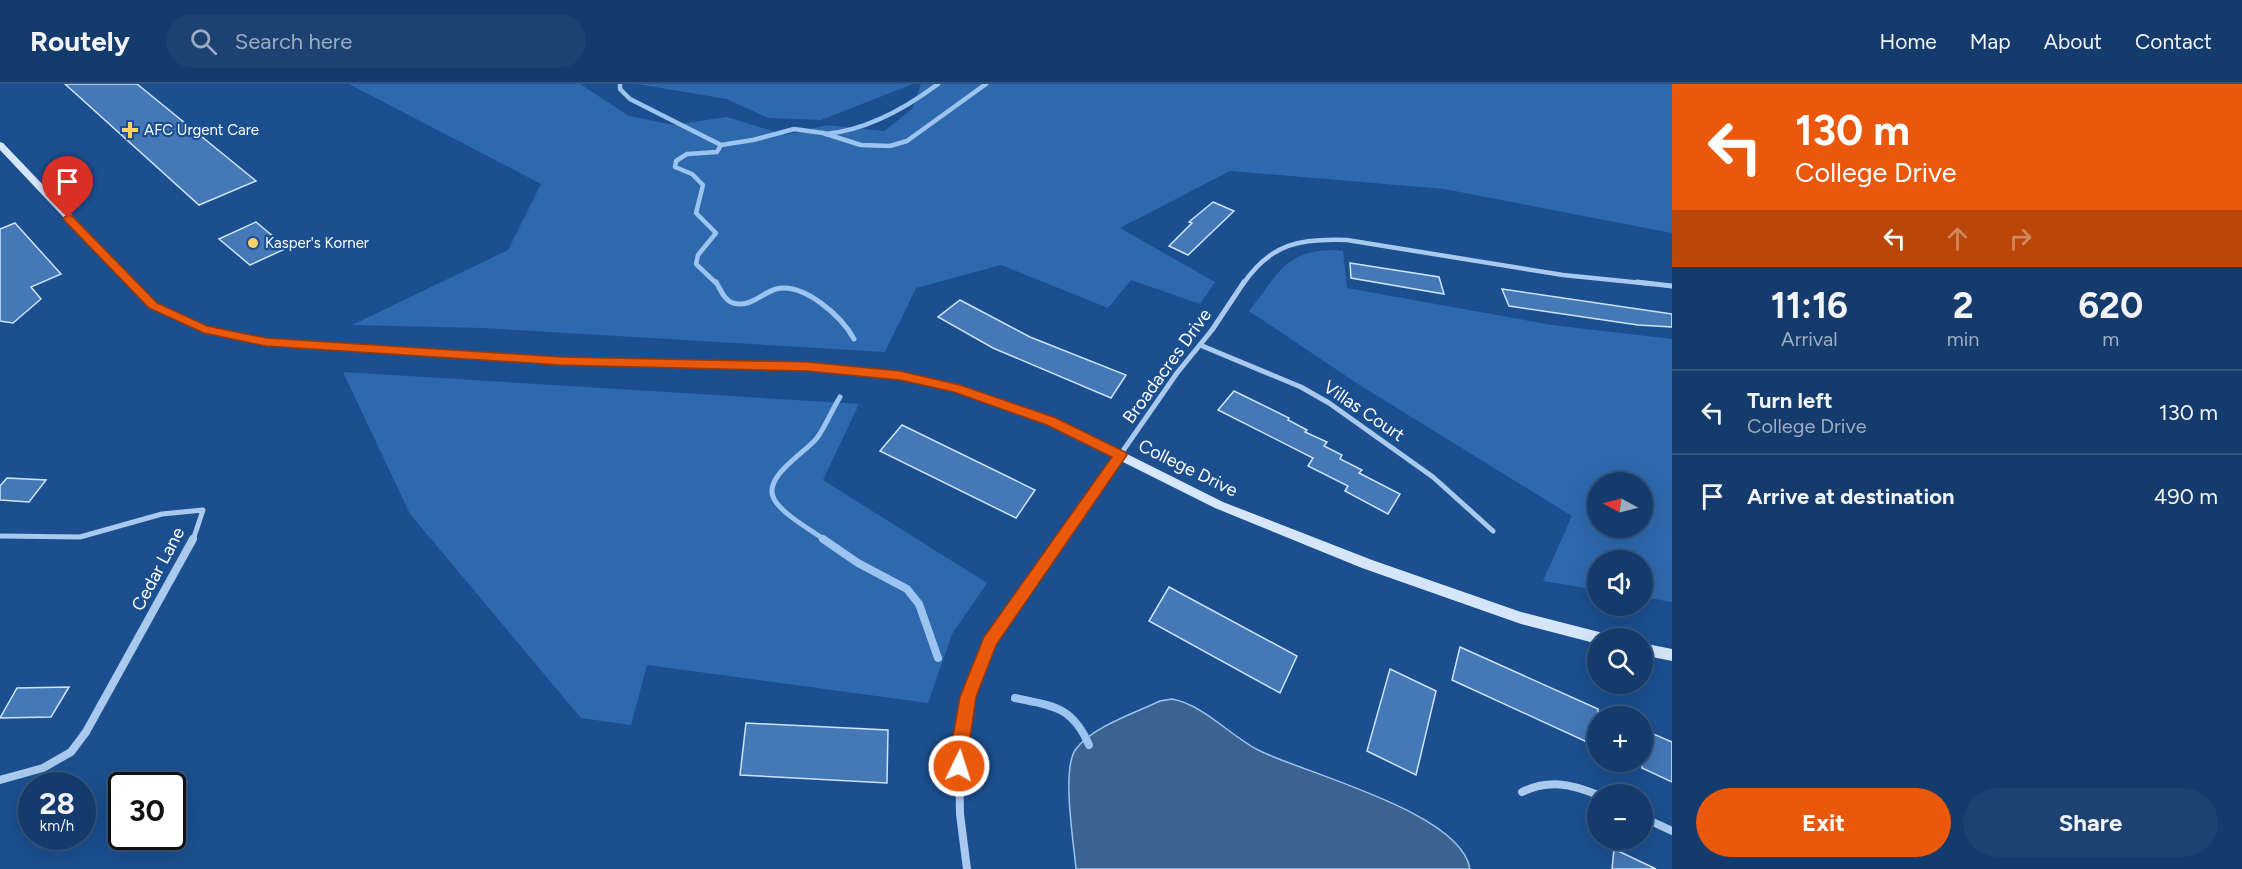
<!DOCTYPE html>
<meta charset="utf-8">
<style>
:root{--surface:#143b6b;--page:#1d4271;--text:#f1f3f6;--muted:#9dadc1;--line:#33557e;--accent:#ea580c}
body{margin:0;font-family:Figtree,sans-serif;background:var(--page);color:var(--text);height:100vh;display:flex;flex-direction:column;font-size:22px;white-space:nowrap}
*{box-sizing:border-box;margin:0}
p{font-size:20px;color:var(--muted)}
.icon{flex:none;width:33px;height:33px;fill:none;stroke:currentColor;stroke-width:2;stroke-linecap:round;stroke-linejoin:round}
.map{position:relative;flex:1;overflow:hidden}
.panel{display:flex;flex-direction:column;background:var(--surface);width:570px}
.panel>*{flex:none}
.top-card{background:#ea580c;color:#fff;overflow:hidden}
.needle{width:39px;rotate:277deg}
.buttons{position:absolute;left:1587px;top:388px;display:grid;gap:12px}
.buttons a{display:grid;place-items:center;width:66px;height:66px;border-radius:50%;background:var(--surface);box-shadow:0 6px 24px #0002,0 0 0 2px var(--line);font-size:30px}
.speed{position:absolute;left:18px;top:688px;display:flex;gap:12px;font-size:30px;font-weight:700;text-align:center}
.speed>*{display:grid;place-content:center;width:78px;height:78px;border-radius:50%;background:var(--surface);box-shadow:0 6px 24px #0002,0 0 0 2px var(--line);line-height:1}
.speed small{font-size:15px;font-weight:400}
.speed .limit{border:3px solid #111;border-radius:9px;background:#fff;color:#111}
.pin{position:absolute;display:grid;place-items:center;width:51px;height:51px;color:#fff;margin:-62px -26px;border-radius:50% 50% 50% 0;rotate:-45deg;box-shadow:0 0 6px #0007}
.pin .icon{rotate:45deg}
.me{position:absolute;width:66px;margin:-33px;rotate:4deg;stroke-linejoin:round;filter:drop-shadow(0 0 4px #0008)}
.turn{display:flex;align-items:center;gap:21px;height:126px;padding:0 24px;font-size:27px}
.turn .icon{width:78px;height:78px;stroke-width:2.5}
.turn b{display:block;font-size:42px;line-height:51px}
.lanes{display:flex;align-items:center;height:57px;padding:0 24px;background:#0003;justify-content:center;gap:30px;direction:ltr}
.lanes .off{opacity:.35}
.eta{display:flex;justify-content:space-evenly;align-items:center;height:102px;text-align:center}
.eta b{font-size:36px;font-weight:700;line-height:42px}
.cta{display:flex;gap:12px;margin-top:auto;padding:12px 24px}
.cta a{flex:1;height:69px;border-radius:36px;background:var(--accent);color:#fff;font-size:24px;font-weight:700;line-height:69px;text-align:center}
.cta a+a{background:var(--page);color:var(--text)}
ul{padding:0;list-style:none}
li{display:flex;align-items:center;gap:18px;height:84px;padding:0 24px;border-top:2px solid var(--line)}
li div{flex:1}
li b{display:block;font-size:22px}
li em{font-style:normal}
header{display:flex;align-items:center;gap:36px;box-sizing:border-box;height:84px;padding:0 30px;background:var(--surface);border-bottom:2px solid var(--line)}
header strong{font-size:28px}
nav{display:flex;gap:33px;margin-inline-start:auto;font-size:21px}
.search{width:420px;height:54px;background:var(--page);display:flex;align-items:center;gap:15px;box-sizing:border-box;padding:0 21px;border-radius:33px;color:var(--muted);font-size:22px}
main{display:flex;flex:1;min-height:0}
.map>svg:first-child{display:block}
.green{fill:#2e69ad;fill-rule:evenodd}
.water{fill:#3c6290;stroke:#9cc4f0;stroke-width:1.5}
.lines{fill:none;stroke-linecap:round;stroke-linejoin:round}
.stream-far2{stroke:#9cc4f0;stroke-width:4.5}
.stream-far1{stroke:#9cc4f0;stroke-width:5}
.stream{stroke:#9cc4f0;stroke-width:8}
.building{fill:#4478b7;stroke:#cfe3fa;stroke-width:1.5}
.street-far2{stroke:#a9c9ee;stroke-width:4.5}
.street-far1{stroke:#a9c9ee;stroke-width:5}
.street{stroke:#a9c9ee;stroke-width:8}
.secondary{fill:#d6e6fa;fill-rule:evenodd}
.route{fill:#ea580c;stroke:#983908;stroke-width:1.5}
.poi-dot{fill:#ffd166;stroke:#1b4f8f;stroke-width:2}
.labels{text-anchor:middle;stroke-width:4.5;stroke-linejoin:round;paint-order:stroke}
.far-poi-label{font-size:15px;fill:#fff;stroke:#1b4f8f;text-anchor:start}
.street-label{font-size:18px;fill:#fff;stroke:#1b4f8f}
</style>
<header>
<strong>Routely</strong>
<div class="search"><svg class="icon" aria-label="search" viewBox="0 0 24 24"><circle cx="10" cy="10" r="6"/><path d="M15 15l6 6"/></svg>Search here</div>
<nav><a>Home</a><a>Map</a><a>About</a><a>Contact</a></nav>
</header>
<main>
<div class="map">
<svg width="1672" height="785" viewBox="0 0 1672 785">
<rect width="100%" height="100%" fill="#1b4f8f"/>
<g class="green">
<polygon points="349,0 580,0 629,32 673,41 727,33 785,51 827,41 884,47 912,25 921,0 1672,0 1672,149 1444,105 1230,87 1120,144 1215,198 1200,220 1131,196 1108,224 1001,181 916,204 885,268 483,244 352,241 508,166 541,100"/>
<polygon points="637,0 913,0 821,36 768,34 727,15"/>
<path d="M1334,166L1343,167L1347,204L1552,241L1672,255V518L1643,513L1642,477H1598L1597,506L1543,497L1572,432L1358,300L1249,227C1279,190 1283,167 1334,166ZM1598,399H1642V444H1598Z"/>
<polygon points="343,288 859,320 823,396 987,499 952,550 928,619 647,581 631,641 581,634 410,430"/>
</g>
<path class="water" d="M1172,615C1204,621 1229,651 1258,666C1306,690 1461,728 1470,785H1076C1074,760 1061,684 1076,665C1092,643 1135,629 1160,617Z"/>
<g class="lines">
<g class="stream-far2">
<polyline points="620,0 620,5 630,15 721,61"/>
<path d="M826,50C866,46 906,24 938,0"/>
<polyline points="717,200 696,180 698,171 716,149 696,129 703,101 692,90 675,83 676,77 687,70 717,68 721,61 753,56 794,45 823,49 861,61 890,62 907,57 986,0"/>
</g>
<g class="stream-far1">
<path d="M716,198C721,206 724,216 733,219C750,224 762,209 776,205C804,198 842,233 854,255"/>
<path d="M825,456C811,446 782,430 774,415C762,393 805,369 817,354C826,341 832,326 840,313"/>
</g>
<g class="stream">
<polyline points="823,455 858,479 907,505 919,520 938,574"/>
<path d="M1015,614C1053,622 1072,622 1089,661"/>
</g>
</g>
<g class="building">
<polygon points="65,0 137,0 256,97 199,121"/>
<polygon points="1213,118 1234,127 1188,171 1169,162 1192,139 1189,138"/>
<polygon points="256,138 287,164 250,181 219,155"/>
<polygon points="15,139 61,190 31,203 41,215 13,239 0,237 0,145"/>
<polygon points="1350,179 1439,193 1444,210 1351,194"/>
<polygon points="1502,205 1672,230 1672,243 1638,241 1509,222"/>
<polygon points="960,216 1030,253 1126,291 1111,314 993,264 938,233"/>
<polygon points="1234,307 1289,334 1288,336 1307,346 1305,348 1327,358 1324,362 1342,371 1340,375 1362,386 1359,389 1400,410 1388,430 1345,407 1348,402 1308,382 1313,374 1218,326"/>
<polygon points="902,341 1035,406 1016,434 880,367"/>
<polygon points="7,394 46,396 29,418 0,416 0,402"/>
<polygon points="1169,503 1297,572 1280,609 1149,537"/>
<polygon points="1460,563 1598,625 1598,663 1452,596"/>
<polygon points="1390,585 1436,607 1416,691 1367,667"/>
<polygon points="69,603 51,633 0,634 17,604"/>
<polygon points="746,639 888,646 887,699 740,691"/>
<polygon points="1642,645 1672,658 1672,698 1642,684"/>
<polygon points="1614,765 1656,785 1612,785"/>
</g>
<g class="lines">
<path class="street-far2" d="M1243,200C1271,159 1301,154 1347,156L1563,191L1652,200"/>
<g class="street-far1">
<polyline points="1637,198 1672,202"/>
<polyline points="1200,261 1301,303 1329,319 1433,393 1493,447"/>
<polyline points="0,452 80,453 162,430 203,426 193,456"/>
<polyline points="1061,456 1177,289 1212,246 1244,198"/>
</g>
<g class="street">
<polyline points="0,696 43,684 71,668 86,648 193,455"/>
<path d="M1522,708C1549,695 1571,700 1598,711"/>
<polyline points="1642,733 1672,747"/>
<polyline points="967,785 960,730 959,669 968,613 990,558 1062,455"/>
</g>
<g class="secondary">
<polygon points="0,58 3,59 157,220 207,242 266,254 561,273 807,279 900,288 956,300 1055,334 1223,418 1372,476 1521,528 1603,549 1608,551 1610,555 1598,555 1598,560 1521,540 1362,484 1215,424 1047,340 954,308 900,296 807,287 561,281 266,262 200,247 149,224 0,66"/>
<polygon points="1642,559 1672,565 1672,577 1642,571"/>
</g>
</g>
<polygon class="route" points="68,131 72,132 157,219 207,242 266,254 561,273 807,278 900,287 960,301 1056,334 1125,368 1127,371 996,561 976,613 965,688 959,691 953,688 950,669 960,613 984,553 1112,373 1047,341 954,308 900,296 807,287 561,281 266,262 204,249 149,224 65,137 63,134"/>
<g class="poi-dot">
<path d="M127 37h6v6h6v6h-6v6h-6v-6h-6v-6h6z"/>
<circle cx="253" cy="159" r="6"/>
</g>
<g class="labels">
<g class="far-poi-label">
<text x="144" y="51">AFC Urgent Care</text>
<text x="265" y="164">Kasper's Korner</text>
</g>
<g class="street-label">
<text transform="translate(1167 282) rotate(-54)" y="6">Broadacres Drive</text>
<text transform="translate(1364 327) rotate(34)" y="6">Villas Court</text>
<text transform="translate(1188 384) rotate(26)" y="6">College Drive</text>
<text transform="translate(158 485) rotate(-62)" y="6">Cedar Lane</text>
</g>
</g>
</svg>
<div class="buttons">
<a><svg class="needle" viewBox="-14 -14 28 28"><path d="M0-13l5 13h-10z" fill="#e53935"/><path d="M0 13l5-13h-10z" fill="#9dadc1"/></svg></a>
<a><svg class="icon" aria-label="sound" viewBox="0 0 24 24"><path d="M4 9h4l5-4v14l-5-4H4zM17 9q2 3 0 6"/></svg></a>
<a><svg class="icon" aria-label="search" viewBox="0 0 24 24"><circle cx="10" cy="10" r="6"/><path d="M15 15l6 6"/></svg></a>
<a>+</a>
<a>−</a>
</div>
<div class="speed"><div>28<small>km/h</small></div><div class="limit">30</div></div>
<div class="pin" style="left:68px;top:134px;background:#d93025"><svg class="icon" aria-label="arrive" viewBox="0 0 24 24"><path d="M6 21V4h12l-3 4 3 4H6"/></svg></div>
<svg class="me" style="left:959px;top:682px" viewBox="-20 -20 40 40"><circle r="17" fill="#ea580c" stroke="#fff" stroke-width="3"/><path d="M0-11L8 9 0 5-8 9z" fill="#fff"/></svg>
</div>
<section class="panel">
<div class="top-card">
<div class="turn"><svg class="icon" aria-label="left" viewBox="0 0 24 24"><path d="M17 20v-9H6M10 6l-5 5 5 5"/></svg><div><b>130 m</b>College Drive</div></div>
<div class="lanes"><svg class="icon" aria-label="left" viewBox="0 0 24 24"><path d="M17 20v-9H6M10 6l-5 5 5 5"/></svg><svg class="icon off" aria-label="ahead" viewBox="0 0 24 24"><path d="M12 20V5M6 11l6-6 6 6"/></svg><svg class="icon off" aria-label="right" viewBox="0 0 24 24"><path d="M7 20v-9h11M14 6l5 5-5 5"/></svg></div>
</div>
<div class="eta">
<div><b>11:16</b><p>Arrival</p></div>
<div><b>2</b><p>min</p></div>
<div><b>620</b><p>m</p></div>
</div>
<ul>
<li><svg class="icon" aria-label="left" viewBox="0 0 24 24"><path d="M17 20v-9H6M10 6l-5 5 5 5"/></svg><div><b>Turn left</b><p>College Drive</p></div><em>130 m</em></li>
<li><svg class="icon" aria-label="arrive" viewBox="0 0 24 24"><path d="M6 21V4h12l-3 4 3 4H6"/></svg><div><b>Arrive at destination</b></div><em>490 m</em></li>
</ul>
<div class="cta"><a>Exit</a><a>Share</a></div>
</section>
</main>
